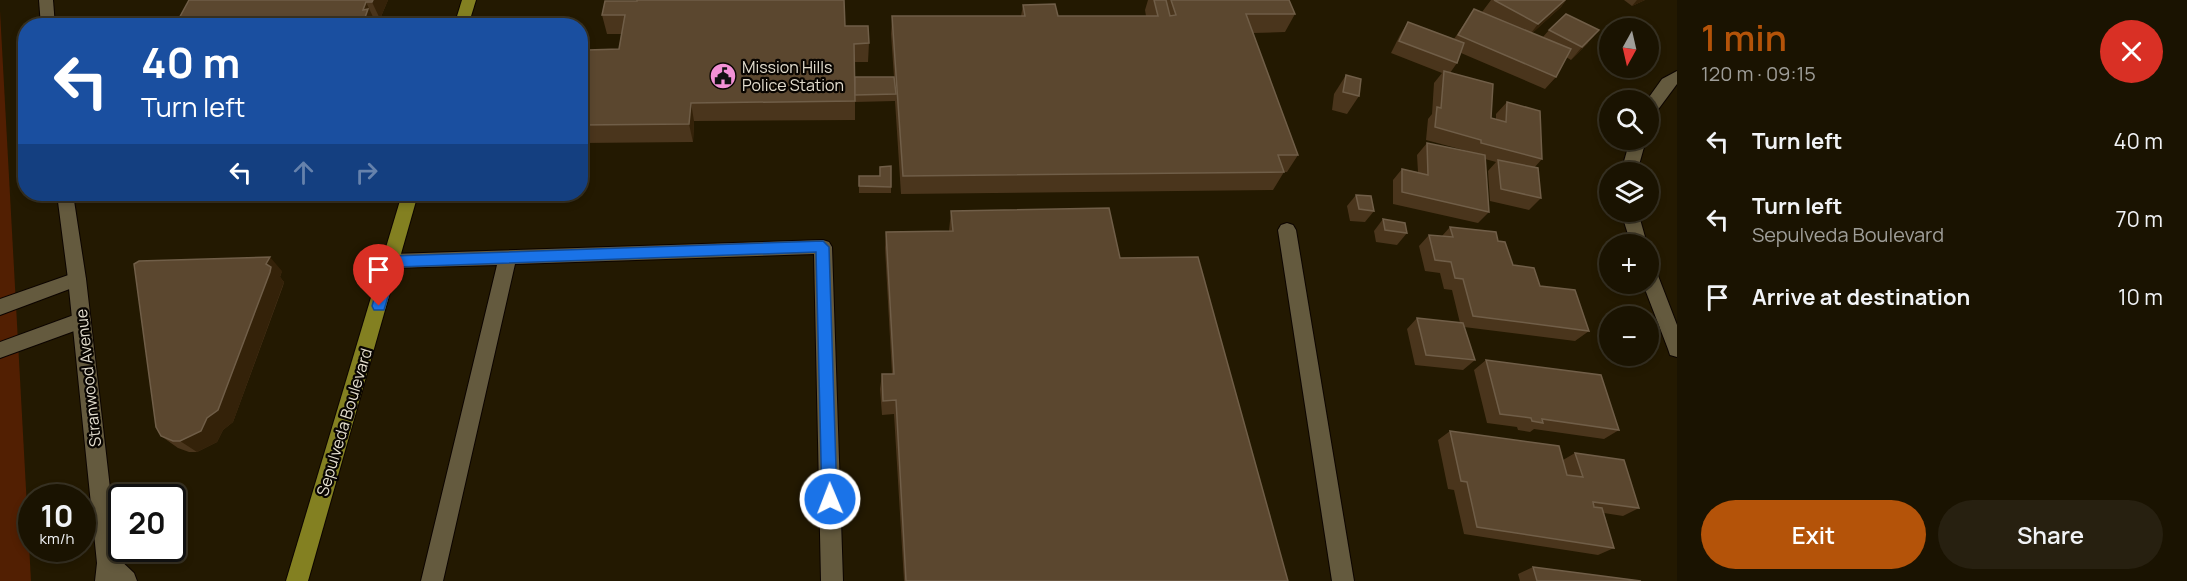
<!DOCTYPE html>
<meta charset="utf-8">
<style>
:root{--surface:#1a1301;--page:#272010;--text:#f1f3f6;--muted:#9f9e99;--line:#383223;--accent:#b45309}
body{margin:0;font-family:Manrope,sans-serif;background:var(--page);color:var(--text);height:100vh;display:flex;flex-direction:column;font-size:22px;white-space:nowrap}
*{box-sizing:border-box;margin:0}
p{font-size:20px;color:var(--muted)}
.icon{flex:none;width:33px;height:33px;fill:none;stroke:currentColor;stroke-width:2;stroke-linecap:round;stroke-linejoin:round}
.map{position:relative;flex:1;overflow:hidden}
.drawer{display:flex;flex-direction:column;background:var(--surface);width:510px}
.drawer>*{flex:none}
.top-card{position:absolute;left:18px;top:18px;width:570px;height:183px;border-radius:24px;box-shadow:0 3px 9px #0003,0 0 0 2px var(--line);background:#1a4fa0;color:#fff;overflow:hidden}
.needle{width:39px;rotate:188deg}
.buttons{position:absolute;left:1599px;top:18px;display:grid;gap:12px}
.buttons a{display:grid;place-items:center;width:60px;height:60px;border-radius:50%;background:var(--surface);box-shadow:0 3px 9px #0003,0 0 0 2px var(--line);font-size:30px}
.speed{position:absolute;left:18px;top:484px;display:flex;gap:12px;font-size:30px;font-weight:700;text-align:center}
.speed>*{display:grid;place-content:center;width:78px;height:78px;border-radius:50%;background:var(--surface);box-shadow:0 3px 9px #0003,0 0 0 2px var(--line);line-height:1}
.speed small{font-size:15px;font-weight:400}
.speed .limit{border:3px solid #111;border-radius:9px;background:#fff;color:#111}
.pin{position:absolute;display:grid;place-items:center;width:51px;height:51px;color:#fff;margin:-62px -26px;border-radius:50% 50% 50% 0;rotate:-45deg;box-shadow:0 0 6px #0007}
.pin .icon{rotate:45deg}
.me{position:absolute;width:66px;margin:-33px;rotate:359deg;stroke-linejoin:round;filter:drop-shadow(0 0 4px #0008)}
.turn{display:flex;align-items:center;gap:21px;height:126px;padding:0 24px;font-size:27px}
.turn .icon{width:78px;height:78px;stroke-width:2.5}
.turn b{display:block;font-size:42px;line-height:51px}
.lanes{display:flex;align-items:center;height:57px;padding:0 24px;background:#0003;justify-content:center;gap:30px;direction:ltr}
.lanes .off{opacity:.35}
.round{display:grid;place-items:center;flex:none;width:63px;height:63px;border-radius:32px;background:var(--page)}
.head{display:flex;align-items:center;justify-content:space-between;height:102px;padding:0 24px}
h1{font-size:36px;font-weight:600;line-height:45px;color:var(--accent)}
.button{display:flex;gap:12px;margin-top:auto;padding:12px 24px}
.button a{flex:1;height:69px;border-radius:36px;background:var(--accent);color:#fff;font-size:24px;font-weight:600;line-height:69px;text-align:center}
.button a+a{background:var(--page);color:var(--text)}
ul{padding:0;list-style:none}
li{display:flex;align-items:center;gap:18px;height:78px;padding:0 24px}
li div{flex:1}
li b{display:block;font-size:22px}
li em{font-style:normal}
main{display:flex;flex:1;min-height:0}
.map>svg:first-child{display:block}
.green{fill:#521f02}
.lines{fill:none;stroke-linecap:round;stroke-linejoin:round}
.service-casing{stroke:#0c0400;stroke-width:2}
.minor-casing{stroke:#0c0400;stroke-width:2}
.primary-casing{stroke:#0c0400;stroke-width:2}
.service{fill:#645a3e;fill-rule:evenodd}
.minor{fill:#645a3e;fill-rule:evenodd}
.primary{fill:#838021;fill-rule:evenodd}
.wall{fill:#4a351c}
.shaded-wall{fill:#342209}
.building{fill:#5b472f;stroke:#705e48;stroke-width:1.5}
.route{fill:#1a73e8;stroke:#114b97;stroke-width:1.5}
.labels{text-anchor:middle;stroke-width:4.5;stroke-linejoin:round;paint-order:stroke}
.poi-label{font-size:16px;fill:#e3ddce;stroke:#090501;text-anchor:start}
.street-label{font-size:16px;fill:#e3ddce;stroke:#090501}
</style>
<main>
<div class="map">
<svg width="1677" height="581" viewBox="0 0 1677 581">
<rect width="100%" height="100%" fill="#231901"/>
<polygon class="green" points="0,11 31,581 0,581"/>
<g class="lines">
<defs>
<g id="service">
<polygon points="1287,223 1293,225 1296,230 1354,581 1332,581 1278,230 1281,225"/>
<polygon points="823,240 829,242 832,247 843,581 821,581 814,254 515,264 443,581 421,581 497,265 392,268 386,266 383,261 386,256 392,254"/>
<polygon points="77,272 83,274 86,279 83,284 0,315 0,299"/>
<polygon points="82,312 88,314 91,320 88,326 0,358 0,342"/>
</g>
<g id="minor">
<polygon points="39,0 53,0 55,26 41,26"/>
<polygon points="1677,71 1677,84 1654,115 1648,117 1647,100 1662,79"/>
<polygon points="1630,140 1646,140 1637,172 1621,172"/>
<polygon points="57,194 73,194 86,279 118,558 134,573 137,581 95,581 97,563 68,279"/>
<polygon points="1621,212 1638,212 1647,244 1631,244"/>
<polygon points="1648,266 1654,268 1657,273 1677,325 1677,357 1670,355 1668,349 1643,284 1648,284"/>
</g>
<g id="primary">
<polygon points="462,0 476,0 468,26 454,26"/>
<polygon points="402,194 418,194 308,581 286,581"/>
</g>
</defs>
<use href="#service" class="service-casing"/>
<use href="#minor" class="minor-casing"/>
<use href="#primary" class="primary-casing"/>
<use href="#service" class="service"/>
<use href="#minor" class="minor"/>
<use href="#primary" class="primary"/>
</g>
<g class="wall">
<polygon points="189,0 388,0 380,19 374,19 374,20 377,26 179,26 177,22"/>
<polygon points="1148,0 1289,0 1295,14 1285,32 1253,33 1298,155 1287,172 1284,172 1273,190 901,194 895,101 855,102 855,120 694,121 693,142 580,143 580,86 619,49 621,34 607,34 602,15 605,1 845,26 869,43 868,62 854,62 855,77 894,77 891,34 892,16 1021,16 1023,5 1058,16 1146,16 1145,10"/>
<polygon points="1491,0 1566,0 1561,7 1532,33 1543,37 1549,30 1588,43 1571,60 1566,57 1556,77 1545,89 1461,53 1457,63 1450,73 1491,118 1496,119 1496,114 1507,102 1542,159 1534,168 1541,198 1529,210 1490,201 1488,171 1496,162 1485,159 1489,212 1478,223 1393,204 1393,180 1402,169 1418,172 1417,155 1427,143 1471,152 1426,140 1428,119 1432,114 1434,83 1442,73 1391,53 1400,35 1408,22 1454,39 1474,9 1489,15 1482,12"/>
<polygon points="1624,0 1645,0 1632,6"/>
<polygon points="1346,75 1359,96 1347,114 1332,110 1334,94"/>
<polygon points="880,167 891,187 891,193 859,193 859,176 880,176"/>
<polygon points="1356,195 1374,211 1365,222 1350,221 1347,206"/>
<polygon points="951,211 1120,258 1288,581 904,581 894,414 882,415 880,389 882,374 892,374 885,248 886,232 949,231"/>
<polygon points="1383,219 1407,233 1397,245 1376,242 1374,231"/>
<polygon points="1450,227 1498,241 1513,265 1540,286 1589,331 1575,341 1464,327 1475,360 1463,370 1415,365 1407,329 1417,318 1460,323 1452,290 1444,289 1440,273 1425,271 1419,246 1429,235 1442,236"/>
<polygon points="282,271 280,277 284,282 283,286 233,422 223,430 217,442 197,452 189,452 178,448 161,436"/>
<polygon points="1486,360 1619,430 1604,439 1534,429 1530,432 1518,430 1517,427 1487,423 1474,370"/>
<polygon points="1450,431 1563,460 1575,453 1639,508 1623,516 1604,513 1614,548 1598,555 1464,534 1454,490 1448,489 1438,440"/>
<polygon points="1533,567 1641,581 1520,581 1518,574"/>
</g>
<g class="shaded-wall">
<polygon points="373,0 388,0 380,19 372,2"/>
<polygon points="1565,0 1566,0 1561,7 1528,37 1538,24"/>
<polygon points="1637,0 1645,0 1632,6"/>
<polygon points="366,2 374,19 374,20 377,26 362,26 363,10"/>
<polygon points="1599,30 1588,43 1571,60 1582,47"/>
<polygon points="580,57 584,67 580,84"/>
<polygon points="691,103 694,121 693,142 689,124"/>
<polygon points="270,257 282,271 280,277 284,282 233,422 223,430 217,442 197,452 180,441"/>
</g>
<g class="building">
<polygon points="189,0 373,0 372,2 366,2 363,10 368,9 362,26 209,26 211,22 177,22"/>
<polygon points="637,0 844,0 845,26 868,26 869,43 854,44 855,101 691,103 689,124 580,125 580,86 588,50 619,49 625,15 602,15 605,1 637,1"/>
<polygon points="1154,0 1166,0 1170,16 1176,15 1171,0 1289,0 1295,14 1246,14 1298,155 1278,155 1284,172 903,176 892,16 1025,16 1023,5 1055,4 1058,16 1158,16"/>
<polygon points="1494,0 1565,0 1538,24"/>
<polygon points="1474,9 1571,49 1556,77 1458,35"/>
<polygon points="1566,14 1599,30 1582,47 1549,30"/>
<polygon points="1408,22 1464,43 1457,63 1399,41"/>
<polygon points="1444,71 1493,84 1491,118 1506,122 1507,102 1540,111 1542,159 1481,143 1481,140 1435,127 1437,107 1441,108"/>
<polygon points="1346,75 1361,79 1359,96 1343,92"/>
<polygon points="855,77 894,77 896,94 855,95"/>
<polygon points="1427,143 1485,155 1489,212 1402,192 1402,169 1428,175"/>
<polygon points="1498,160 1538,168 1541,198 1501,189"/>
<polygon points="891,166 891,187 859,186 859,176 880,176 880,167"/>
<polygon points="1356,195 1371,196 1374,211 1359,209"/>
<polygon points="1109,208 1120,258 1198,257 1288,581 906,581 896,400 883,401 882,374 894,374 886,232 953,231 951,211"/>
<polygon points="1383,219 1405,223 1407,233 1385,230"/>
<polygon points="1450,227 1496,232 1498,241 1505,242 1513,265 1534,268 1540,286 1575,290 1589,331 1473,316 1463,279 1455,278 1451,262 1435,260 1429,235 1453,237"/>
<polygon points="270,257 266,264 271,267 270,272 218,410 207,418 201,431 180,441 173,441 161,436 156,427 134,264 139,261"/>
<polygon points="1417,318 1463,323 1475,360 1426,355"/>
<polygon points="1486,360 1601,375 1619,430 1542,419 1543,423 1532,421 1531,418 1500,414"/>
<polygon points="1450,431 1559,446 1567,475 1583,477 1575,453 1624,460 1639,508 1593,502 1594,507 1602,508 1614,548 1477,527 1467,482 1461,481"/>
<polygon points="1533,567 1641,581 1537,581"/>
</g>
<polygon class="route" points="823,241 829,247 837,499 835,504 830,506 824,504 822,499 816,252 397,267 384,310 374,310 372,306 385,261 392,256"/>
<defs>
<symbol id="civic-disc" viewBox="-11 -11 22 22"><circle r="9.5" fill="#f391d6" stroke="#090501"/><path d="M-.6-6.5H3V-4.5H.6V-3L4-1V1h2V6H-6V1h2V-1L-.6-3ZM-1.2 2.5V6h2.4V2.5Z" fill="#111"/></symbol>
</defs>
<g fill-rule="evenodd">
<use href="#civic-disc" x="708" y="61" width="30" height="30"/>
</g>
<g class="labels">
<g class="poi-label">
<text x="742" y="73">Mission Hills<tspan x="742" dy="18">Police Station</tspan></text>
</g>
<g class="street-label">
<text transform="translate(88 378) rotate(-96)" y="6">Stranwood Avenue</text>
<text transform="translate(344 422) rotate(-73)" y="6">Sepulveda Boulevard</text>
</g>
</g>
</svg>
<div class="buttons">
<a><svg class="needle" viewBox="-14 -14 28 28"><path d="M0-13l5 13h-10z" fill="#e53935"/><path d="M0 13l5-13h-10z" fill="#9f9e99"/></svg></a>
<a><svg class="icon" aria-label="search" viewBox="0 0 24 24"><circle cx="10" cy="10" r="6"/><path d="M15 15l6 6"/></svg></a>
<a><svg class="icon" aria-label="layers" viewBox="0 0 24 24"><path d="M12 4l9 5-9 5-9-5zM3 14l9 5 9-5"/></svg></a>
<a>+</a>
<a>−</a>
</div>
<div class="speed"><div>10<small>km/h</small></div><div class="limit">20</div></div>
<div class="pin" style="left:379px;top:306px;background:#d93025"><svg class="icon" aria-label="arrive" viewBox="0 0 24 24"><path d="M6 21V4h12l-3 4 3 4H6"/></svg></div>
<svg class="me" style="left:830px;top:499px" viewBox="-20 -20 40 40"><circle r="17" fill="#1a73e8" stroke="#fff" stroke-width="3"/><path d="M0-11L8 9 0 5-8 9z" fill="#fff"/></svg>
<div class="top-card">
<div class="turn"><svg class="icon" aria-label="left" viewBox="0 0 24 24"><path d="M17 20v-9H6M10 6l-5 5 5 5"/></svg><div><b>40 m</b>Turn left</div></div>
<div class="lanes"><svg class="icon" aria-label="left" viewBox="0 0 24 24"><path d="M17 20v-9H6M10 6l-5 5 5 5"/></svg><svg class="icon off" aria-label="ahead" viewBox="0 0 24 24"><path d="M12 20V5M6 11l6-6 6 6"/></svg><svg class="icon off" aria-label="right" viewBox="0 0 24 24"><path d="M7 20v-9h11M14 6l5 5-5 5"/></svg></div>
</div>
</div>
<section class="drawer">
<div class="head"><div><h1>1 min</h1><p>120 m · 09:15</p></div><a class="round" style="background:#d93025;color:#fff"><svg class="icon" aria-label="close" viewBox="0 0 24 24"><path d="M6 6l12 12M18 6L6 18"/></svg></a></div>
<ul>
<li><svg class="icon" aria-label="left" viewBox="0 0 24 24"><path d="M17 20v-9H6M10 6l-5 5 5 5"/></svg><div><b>Turn left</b></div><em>40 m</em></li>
<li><svg class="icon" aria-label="left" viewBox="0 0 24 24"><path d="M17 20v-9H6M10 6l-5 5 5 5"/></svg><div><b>Turn left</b><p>Sepulveda Boulevard</p></div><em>70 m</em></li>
<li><svg class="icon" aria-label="arrive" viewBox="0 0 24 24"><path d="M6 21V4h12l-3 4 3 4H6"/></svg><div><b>Arrive at destination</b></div><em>10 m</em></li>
</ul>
<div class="button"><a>Exit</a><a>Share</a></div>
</section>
</main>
